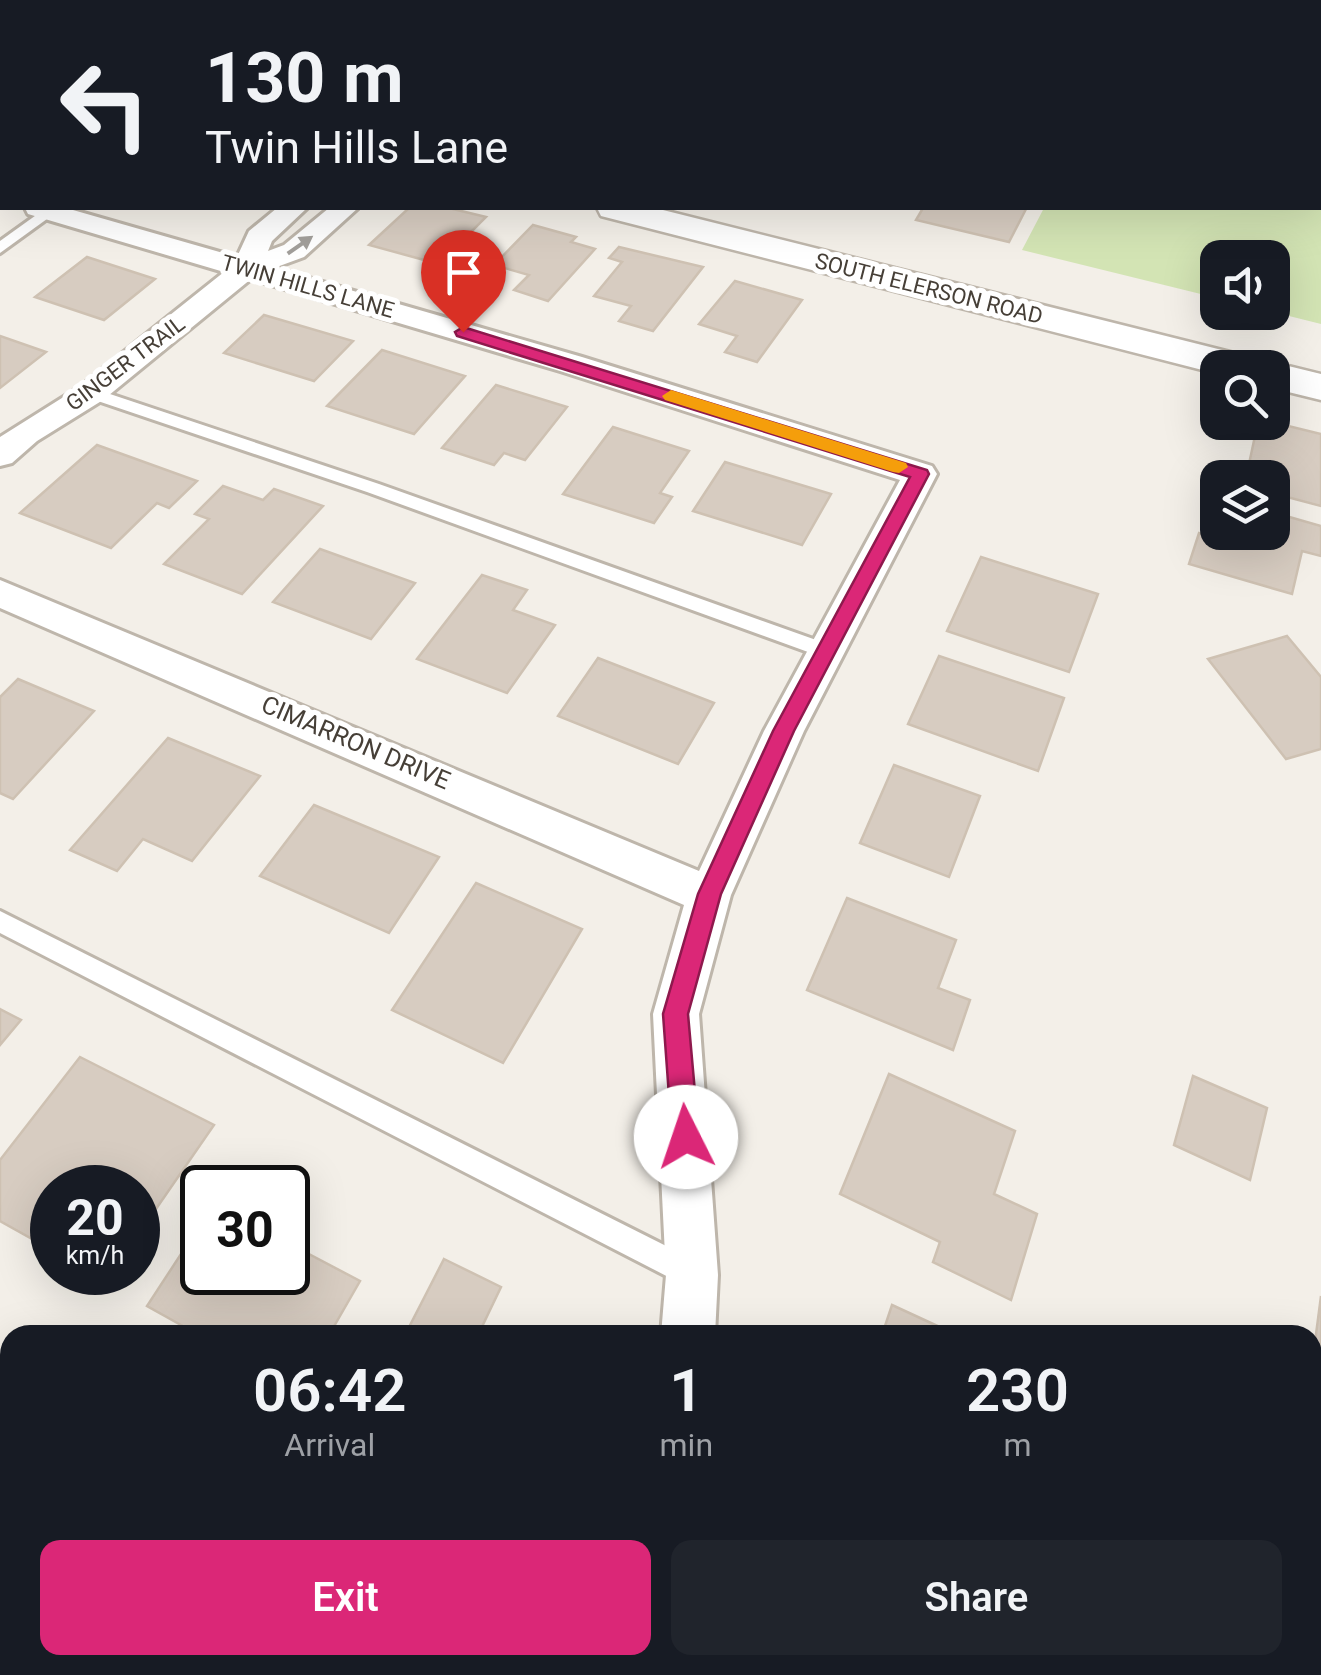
<!DOCTYPE html>
<style>
:root{--surface:#171b24;--page:#20242c;--text:#f1f3f6;--muted:#9ea1a6;--accent:#db2777}
body{margin:0;font-family:Roboto,sans-serif;background:var(--page);color:var(--text);height:100vh;display:flex;flex-direction:column;font-size:38px;white-space:nowrap}
*{box-sizing:border-box;margin:0}
p{font-size:32px;color:var(--muted)}
.icon{flex:none;width:55px;height:55px;fill:none;stroke:currentColor;stroke-width:2;stroke-linecap:round;stroke-linejoin:round}
.map{position:relative;flex:1;overflow:hidden}
.sheet{position:absolute;left:0px;top:1325px;width:1322px;height:350px;display:flex;flex-direction:column;background:var(--surface);border-radius:30px 30px 0 0;box-shadow:0 10px 40px #0002}
.sheet>*{flex:none}
.top-card{position:absolute;left:0px;top:0px;width:1322px;height:210px;box-shadow:0 10px 40px #0002;background:#171b24;color:var(--text);overflow:hidden}
.buttons{position:absolute;left:1200px;top:240px;display:grid;gap:20px}
.buttons a{display:grid;place-items:center;width:90px;height:90px;border-radius:20px;background:var(--surface);box-shadow:0 10px 40px #0002;font-size:50px}
.speed{position:absolute;left:30px;top:1165px;display:flex;gap:20px;font-size:50px;font-weight:700;text-align:center}
.speed>*{display:grid;place-content:center;width:130px;height:130px;border-radius:50%;background:var(--surface);box-shadow:0 10px 40px #0002;line-height:1}
.speed small{font-size:25px;font-weight:400}
.speed .limit{border:5px solid #111;border-radius:15px;background:#fff;color:#111}
.pin{position:absolute;display:grid;place-items:center;width:85px;height:85px;color:#fff;margin:-102px -42px;border-radius:50% 50% 50% 0;rotate:-45deg;box-shadow:0 0 10px #0007}
.pin .icon{rotate:45deg}
.me{position:absolute;width:110px;margin:-55px;rotate:356deg;stroke-linejoin:round;filter:drop-shadow(0 0 8px #0008)}
.turn{display:flex;align-items:center;gap:35px;height:210px;padding:0 40px;font-size:45px}
.turn .icon{width:130px;height:130px;stroke-width:2.5}
.turn b{display:block;font-size:70px;line-height:85px}
.eta{display:flex;justify-content:space-evenly;align-items:center;height:170px;text-align:center}
.eta b{font-size:60px;font-weight:600;line-height:70px}
.primary-button{display:flex;gap:20px;margin-top:auto;padding:20px 40px}
.primary-button a{flex:1;height:115px;border-radius:20px;background:var(--accent);color:#fff;font-size:40px;font-weight:600;line-height:115px;text-align:center}
.primary-button a+a{background:var(--page);color:var(--text)}
.map>svg:first-child{display:block}
.green{fill:#d3e4b4}
.building{fill:#d7ccc1;stroke:#cec1b2;stroke-width:2.5}
.lines{fill:none;stroke-linecap:round;stroke-linejoin:round}
.service-casing{stroke:#beb6ab;stroke-width:6}
.minor-casing{stroke:#beb6ab;stroke-width:6}
.tertiary-casing{stroke:#beb6ab;stroke-width:5}
.service{fill:#fff;fill-rule:evenodd}
.minor{fill:#fff;fill-rule:evenodd}
.tertiary{fill:#fff;fill-rule:evenodd}
.oneway{fill:#a29f9b}
.route{fill:#db2777;stroke:#8e194d;stroke-width:2.5}
.slow{fill:#f59e0b}
.labels{text-anchor:middle;stroke-width:10;stroke-linejoin:round;paint-order:stroke}
.far-street-label{font-size:22px;fill:#463f37;stroke:#fff}
.street-label{font-size:25px;fill:#463f37;stroke:#fff}
</style>
<div class="map">
<svg width="1321" height="1675" viewBox="0 0 1321 1675">
<rect width="100%" height="100%" fill="#f3efe8"/>
<polygon class="green" points="1151,0 1321,0 1321,324 1273,312 1272,258 1218,258 1217,298 1022,250 1044,208 1320,208 1320,2"/>
<g class="building">
<polygon points="409,208 449,208 486,217 439,264 369,245"/>
<polygon points="923,208 1020,208 1026,209 1009,242 916,220"/>
<polygon points="533,225 576,237 571,242 595,249 548,301 514,290 529,275 494,265"/>
<polygon points="619,247 703,267 653,331 619,321 631,306 594,296 622,262 609,258"/>
<polygon points="87,257 155,279 104,320 35,297"/>
<polygon points="735,281 802,300 757,362 725,352 737,336 699,324"/>
<polygon points="264,315 353,341 314,381 224,353"/>
<polygon points="0,336 46,352 0,388"/>
<polygon points="382,350 465,376 414,434 327,406"/>
<polygon points="496,385 567,407 525,460 504,453 494,465 442,448"/>
<polygon points="1258,422 1272,422 1321,434 1321,506 1272,493 1272,478 1246,478"/>
<polygon points="613,427 689,451 660,493 672,497 654,523 563,494"/>
<polygon points="97,445 197,481 169,508 157,503 111,548 20,513"/>
<polygon points="725,462 831,494 802,545 693,511"/>
<polygon points="223,486 263,500 274,489 323,506 242,594 164,564 209,519 195,514"/>
<polygon points="1272,512 1321,526 1321,556 1302,551 1292,594 1189,564 1199,533 1215,538 1218,530 1272,532"/>
<polygon points="320,549 415,583 371,639 273,602"/>
<polygon points="981,557 1098,594 1069,672 947,631"/>
<polygon points="482,575 527,590 513,610 555,625 507,693 417,659"/>
<polygon points="1287,636 1321,677 1321,749 1286,759 1208,659"/>
<polygon points="939,656 1064,698 1038,771 908,724"/>
<polygon points="598,658 714,703 678,764 558,716"/>
<polygon points="18,679 94,711 13,799 0,793 0,697"/>
<polygon points="168,738 260,776 192,861 143,839 117,871 70,850"/>
<polygon points="894,765 980,796 949,877 860,843"/>
<polygon points="314,805 439,857 389,933 260,876"/>
<polygon points="476,883 582,929 503,1063 392,1010"/>
<polygon points="847,898 956,940 938,988 970,1000 953,1050 807,990"/>
<polygon points="0,1009 21,1020 0,1045"/>
<polygon points="80,1057 214,1125 138,1235 138,1188 52,1188 52,1250 0,1221 0,1160"/>
<polygon points="889,1074 1015,1131 994,1194 1037,1214 1011,1300 933,1262 940,1242 840,1194"/>
<polygon points="1193,1076 1267,1108 1250,1180 1174,1145"/>
<polygon points="202,1222 202,1272 288,1272 288,1243 360,1281 329,1335 199,1335 147,1306"/>
<polygon points="444,1259 501,1287 478,1335 405,1335"/>
<polygon points="1321,1296 1321,1448 1312,1444 1312,1365"/>
<polygon points="892,1305 957,1335 882,1335"/>
<polygon points="1312,1494 1321,1498 1321,1675 1290,1675 1291,1665 1312,1665"/>
<polygon points="786,1665 1015,1665 1013,1675 782,1675"/>
</g>
<g class="lines">
<defs>
<g id="service">
<polygon points="46,208 58,211 0,253 0,241"/>
<polygon points="92,388 379,484 833,646 836,651 833,656 819,656 367,492 86,397 84,393"/>
<polygon points="0,911 702,1264 706,1274 702,1284 692,1288 682,1284 0,933"/>
<polygon points="58,1665 92,1665 88,1675 53,1675"/>
</g>
<g id="minor">
<polygon points="292,0 324,0 325,2 293,2"/>
<polygon points="1044,0 1078,0 1079,2 1045,2"/>
<rect x="0" y="188" width="2" height="17"/>
<polygon points="25,208 66,208 237,257 249,231 277,208 307,208 272,241 268,251 284,245 329,208 358,208 304,257 274,268 582,357 932,466 937,474 804,731 731,895 699,1014 718,1275 715,1335 661,1335 666,1275 653,1014 684,905 0,608 0,580 699,871 764,731 900,480 560,371 251,279 103,400 37,441 12,463 0,466 0,437 81,386 224,272 28,214"/>
<polygon points="0,1429 10,1433 10,1494 0,1490"/>
<polygon points="265,1665 337,1665 341,1675 269,1675"/>
<polygon points="565,1665 627,1665 623,1675 561,1675"/>
</g>
<g id="tertiary">
<rect x="0" y="41" width="2" height="18"/>
<polygon points="597,208 655,208 1258,359 1262,365 1272,362 1321,374 1321,400 1272,388 1272,368 1218,368 1218,374 601,216"/>
</g>
</defs>
<use href="#service" class="service-casing"/>
<use href="#minor" class="minor-casing"/>
<use href="#tertiary" class="tertiary-casing"/>
<use href="#service" class="service"/>
<use href="#minor" class="minor"/>
<use href="#tertiary" class="tertiary"/>
</g>
<defs><path id="oneway-solid" d="M-6-.8H1V-3.2L6.5 0L1 3.2V.8H-6Z" transform="scale(2.5)"/></defs>
<use class="oneway" href="#oneway-solid" transform="translate(300 245) rotate(-35)"/>
<polygon class="route" points="463,327 927,470 929,474 794,731 721,894 688,1014 699,1137 695,1146 686,1150 676,1146 672,1137 663,1014 698,894 773,731 910,477 457,336 455,332"/>
<polygon class="slow" points="671,390 906,463 908,467 899,473 893,472 665,400 662,396"/>
<g class="labels">
<g class="far-street-label">
<text transform="translate(308 286) rotate(16)" y="8">TWIN HILLS LANE</text>
<text transform="translate(929 288) rotate(14)" y="8">SOUTH ELERSON ROAD</text>
<text transform="translate(125 363) rotate(-37)" y="8">GINGER TRAIL</text>
</g>
<g class="street-label">
<text transform="translate(356 742) rotate(23)" y="9">CIMARRON DRIVE</text>
</g>
</g>
</svg>
<div class="buttons">
<a><svg class="icon" aria-label="sound" viewBox="0 0 24 24"><path d="M4 9h4l5-4v14l-5-4H4zM17 9q2 3 0 6"/></svg></a>
<a><svg class="icon" aria-label="search" viewBox="0 0 24 24"><circle cx="10" cy="10" r="6"/><path d="M15 15l6 6"/></svg></a>
<a><svg class="icon" aria-label="layers" viewBox="0 0 24 24"><path d="M12 4l9 5-9 5-9-5zM3 14l9 5 9-5"/></svg></a>
</div>
<div class="speed"><div>20<small>km/h</small></div><div class="limit">30</div></div>
<div class="pin" style="left:463px;top:332px;background:#d93025"><svg class="icon" aria-label="arrive" viewBox="0 0 24 24"><path d="M6 21V4h12l-3 4 3 4H6"/></svg></div>
<svg class="me" style="left:686px;top:1137px" viewBox="-20 -20 40 40"><circle r="19" fill="#fff"/><path d="M0-13L10 11 0 6-10 11z" fill="#db2777"/></svg>
<div class="top-card">
<div class="turn"><svg class="icon" aria-label="left" viewBox="0 0 24 24"><path d="M17 20v-9H6M10 6l-5 5 5 5"/></svg><div><b>130 m</b>Twin Hills Lane</div></div>
</div>
<section class="sheet">
<div class="eta">
<div><b>06:42</b><p>Arrival</p></div>
<div><b>1</b><p>min</p></div>
<div><b>230</b><p>m</p></div>
</div>
<div class="primary-button"><a>Exit</a><a>Share</a></div>
</section>
</div>
